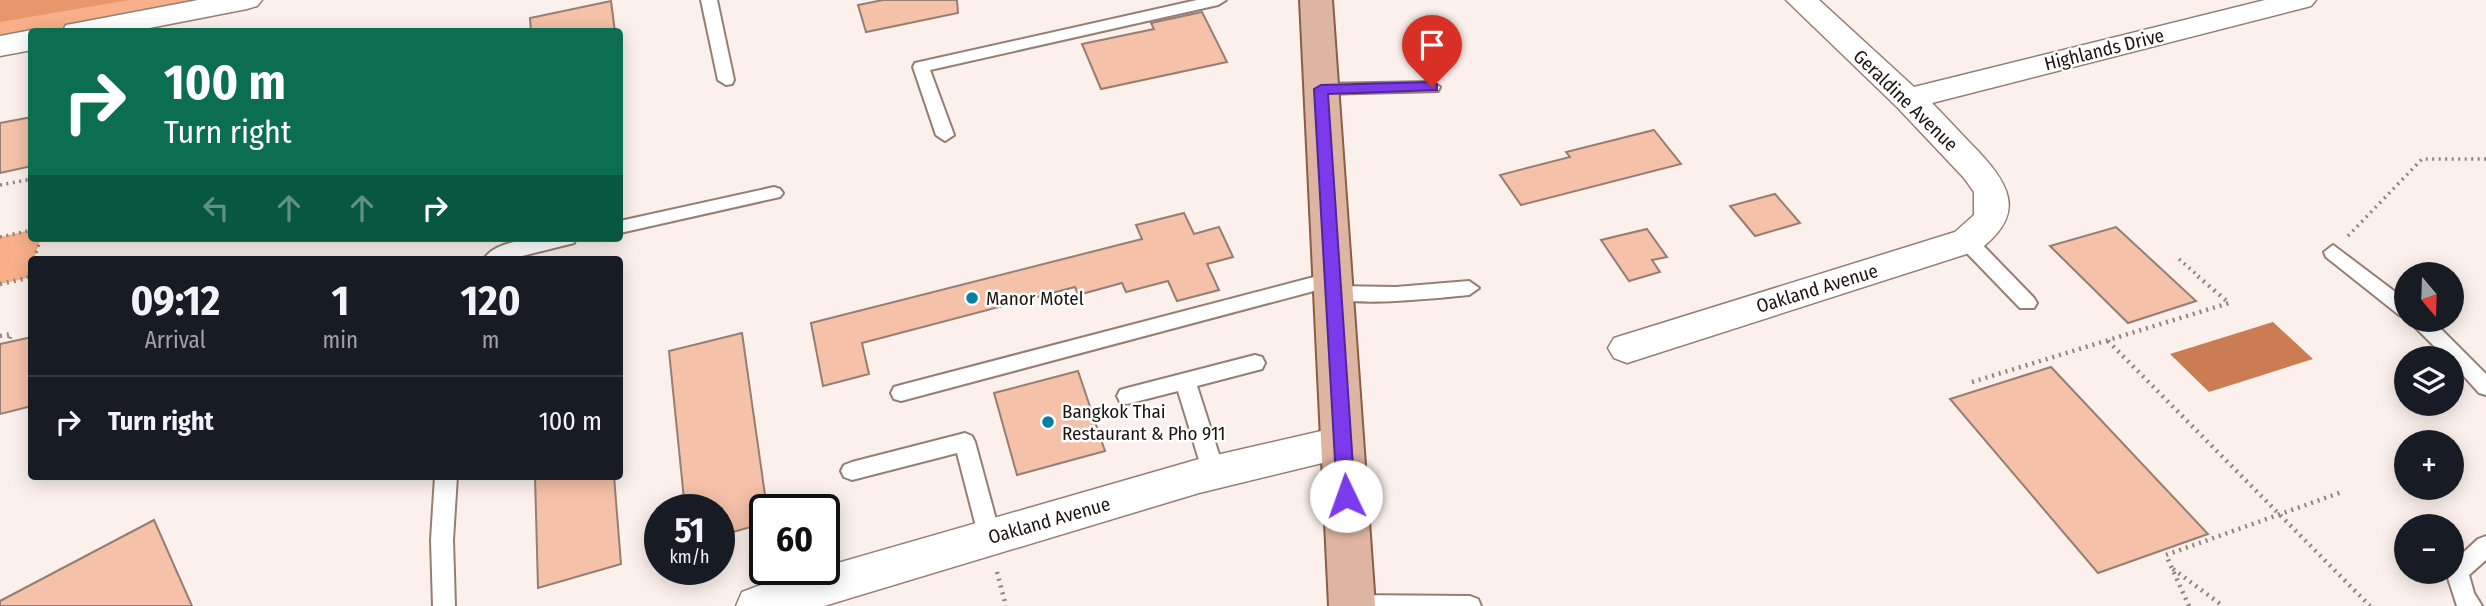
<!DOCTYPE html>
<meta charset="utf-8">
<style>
:root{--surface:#171b24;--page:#242831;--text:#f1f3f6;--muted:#9ea1a6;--line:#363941}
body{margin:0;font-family:"Fira Sans Condensed",sans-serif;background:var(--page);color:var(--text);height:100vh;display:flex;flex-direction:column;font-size:26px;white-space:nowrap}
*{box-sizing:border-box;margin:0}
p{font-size:23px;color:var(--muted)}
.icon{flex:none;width:38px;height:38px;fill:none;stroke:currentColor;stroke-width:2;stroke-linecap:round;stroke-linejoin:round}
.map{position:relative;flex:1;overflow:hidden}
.details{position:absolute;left:28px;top:256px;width:595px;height:224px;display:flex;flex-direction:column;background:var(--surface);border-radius:7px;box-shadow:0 4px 18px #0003}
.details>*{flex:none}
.guide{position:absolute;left:28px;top:28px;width:595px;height:214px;border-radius:7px;box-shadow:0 4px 18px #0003;background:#0b6e4f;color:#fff;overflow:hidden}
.needle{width:46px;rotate:161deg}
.buttons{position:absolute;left:2394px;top:262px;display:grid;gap:14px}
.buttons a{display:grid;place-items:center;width:70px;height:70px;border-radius:50%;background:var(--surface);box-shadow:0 4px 18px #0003;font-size:35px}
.speed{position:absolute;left:644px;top:494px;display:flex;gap:14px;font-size:35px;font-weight:700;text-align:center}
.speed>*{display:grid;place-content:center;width:91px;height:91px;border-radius:50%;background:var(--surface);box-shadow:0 4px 18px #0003;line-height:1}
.speed small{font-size:18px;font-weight:400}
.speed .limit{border:4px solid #111;border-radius:10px;background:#fff;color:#111}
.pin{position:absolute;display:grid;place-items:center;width:60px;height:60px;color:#fff;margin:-72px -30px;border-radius:50% 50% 50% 0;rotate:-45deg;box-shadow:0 0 7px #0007}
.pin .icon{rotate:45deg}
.me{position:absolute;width:77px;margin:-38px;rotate:357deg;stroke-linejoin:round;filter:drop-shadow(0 0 5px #0008)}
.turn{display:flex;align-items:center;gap:24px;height:147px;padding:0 21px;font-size:32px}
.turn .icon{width:91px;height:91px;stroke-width:2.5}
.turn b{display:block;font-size:49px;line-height:60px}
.lanes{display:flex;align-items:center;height:66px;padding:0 21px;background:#0003;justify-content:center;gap:35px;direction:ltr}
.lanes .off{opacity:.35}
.eta{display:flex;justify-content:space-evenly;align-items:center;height:119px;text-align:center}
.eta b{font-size:42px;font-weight:700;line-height:49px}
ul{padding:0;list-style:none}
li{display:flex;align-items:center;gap:21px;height:91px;padding:0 21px;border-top:2px solid var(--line)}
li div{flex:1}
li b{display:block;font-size:26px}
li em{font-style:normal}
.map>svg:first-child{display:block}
.green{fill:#f8af8a}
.forest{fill:#e8966b}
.water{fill:#cc7c53}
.building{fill:#f5c1a8;stroke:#967e72;stroke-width:2}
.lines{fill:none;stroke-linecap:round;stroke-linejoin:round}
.service-casing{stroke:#967e73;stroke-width:4}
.minor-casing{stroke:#967e73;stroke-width:3}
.primary-casing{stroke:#8c5d46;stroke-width:4}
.path-far1{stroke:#8f8580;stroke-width:3.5;stroke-dasharray:2 4.5;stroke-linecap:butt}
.path{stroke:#8f8580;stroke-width:4.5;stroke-dasharray:2 5;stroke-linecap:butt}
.service{fill:#fff;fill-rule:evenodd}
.minor{fill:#fff;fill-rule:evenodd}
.primary{fill:#ddb5a1;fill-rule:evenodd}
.route{fill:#7c3aed;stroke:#51269a;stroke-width:2}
.poi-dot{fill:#017fa5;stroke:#fff;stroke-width:2.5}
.labels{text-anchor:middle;stroke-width:5;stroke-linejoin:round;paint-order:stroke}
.street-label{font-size:19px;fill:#1e1511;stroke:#fff}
.poi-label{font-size:19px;fill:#1e1511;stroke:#fff;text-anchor:start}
</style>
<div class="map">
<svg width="2486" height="606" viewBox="0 0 2486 606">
<rect width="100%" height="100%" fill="#fbf0eb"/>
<g class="green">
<polygon points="0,0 247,0 77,31 32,32 0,46"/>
<polygon points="31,230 32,238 41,238 34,259 32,259 28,278 0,284 0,237"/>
</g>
<polygon class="forest" points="0,0 129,0 0,22"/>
<polygon class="water" points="2273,322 2313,359 2209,392 2170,354"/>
<g class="building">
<polygon points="883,0 957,0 958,13 866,32 858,5"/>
<polygon points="611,1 615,32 531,32 530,18"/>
<polygon points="1202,12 1227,62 1101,89 1082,44 1154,29 1151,23"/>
<polygon points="32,117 32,166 0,173 0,123"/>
<polygon points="1654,130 1681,164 1521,205 1500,175 1570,157 1566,152"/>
<polygon points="1775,194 1800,223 1755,236 1730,206"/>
<polygon points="1184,213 1194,234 1219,227 1233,257 1207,264 1219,290 1177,301 1168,281 1126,292 1122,283 1078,295 1075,287 862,343 869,374 823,386 811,323 1142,239 1136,225"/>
<polygon points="2116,227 2196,301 2128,323 2050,246"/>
<polygon points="1647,229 1667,257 1652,260 1660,272 1629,281 1601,240"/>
<polygon points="742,333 767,509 765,509 765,523 719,536 719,509 685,509 669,351"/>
<polygon points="32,337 32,406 0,414 0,344"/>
<polygon points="2051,367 2208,534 2098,573 1950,399"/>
<polygon points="1078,371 1105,451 1017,475 994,393"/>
<polygon points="535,476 614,476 621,564 538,588"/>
<polygon points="154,520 192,606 0,606 0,601"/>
</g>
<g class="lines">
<defs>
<g id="service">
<polygon points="701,0 717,0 734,80 732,84 726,85 718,80"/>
<polygon points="1197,0 1226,0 1218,5 930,70 954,135 945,141 936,135 913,67 915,63"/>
<polygon points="1432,82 1440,87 1438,91 1321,94 1313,89 1321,84"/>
<polygon points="774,187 780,189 783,193 780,197 620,233 620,221"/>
<polygon points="1967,234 1974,236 2034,298 2037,303 2034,308 2020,308 1960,246 1958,241 1960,236"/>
<path d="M535,238H576L574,243L510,259H484C493,244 518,241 535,238Z"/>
<polygon points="2333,245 2406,300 2406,317 2399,315 2326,257 2324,252"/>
<polygon points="1333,272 1342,279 1340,284 901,401 894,399 891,393 894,387 901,385"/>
<path d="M1469,281L1479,288L1469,295C1447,297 1334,310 1324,293L1334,286L1396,287Z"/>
<polygon points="2408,320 2432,320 2486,374 2486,395 2479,393 2452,363 2452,359 2447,359"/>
<polygon points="1255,355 1262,357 1265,363 1262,369 1197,386 1225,473 1222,479 1214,482 1206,479 1203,473 1178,391 1127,404 1120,402 1117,396 1120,390 1127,388"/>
<polygon points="965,433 972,436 975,442 1001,538 998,545 990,548 982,545 979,538 957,453 852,480 844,477 841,471 844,465 852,462"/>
<polygon points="435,476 457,476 453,540 455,606 433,606 431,540"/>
<polygon points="2486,536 2486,560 2469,575 2474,593 2482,606 2457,606 2446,572 2452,572 2452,563 2478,539"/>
<polygon points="1352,595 1470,596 1478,599 1481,606 1341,606 1344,598"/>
</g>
<g id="minor">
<polygon points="198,0 262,0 257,6 247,9 129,32 62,32 66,25 77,23"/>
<path d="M1786,0H1819L1914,87L2265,0H2316L2311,6L1932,103C1948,119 1962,135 1978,151C2012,187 2025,215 1979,250L1627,363L1614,358L1608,348L1614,338L1955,232L1974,215V192L1964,178L1897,107Z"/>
<polygon points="32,30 36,32 32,32 32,50 0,56 0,36"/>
<polygon points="1343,426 1357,430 1363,442 1357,454 1343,458 1199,493 824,606 736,606 742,592 758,586 1199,459"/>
</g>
<polygon id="primary" points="1300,0 1332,0 1375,606 1329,606"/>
</defs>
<use href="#service" class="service-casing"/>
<use href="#minor" class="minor-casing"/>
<use href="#primary" class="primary-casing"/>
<g class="path-far1">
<polyline points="0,185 32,179"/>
<polyline points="2348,236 2422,159 2486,159"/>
<polyline points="0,237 32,230"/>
<polyline points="34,259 41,238"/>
<polyline points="2179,259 2196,274"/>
<polyline points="29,274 32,268"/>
</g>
<g class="path">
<polyline points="28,278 30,273"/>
<polyline points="0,284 32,277"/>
<polyline points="0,336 11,334 8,342"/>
<polyline points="2108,341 2370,606"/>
<polyline points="1972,382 2229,303 2194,273"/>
<polyline points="2173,569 2223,606"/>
<polyline points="997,572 1006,606"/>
<polyline points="2189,606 2166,555 2342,492"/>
</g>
<use href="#service" class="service"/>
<use href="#minor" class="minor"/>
<use href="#primary" class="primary"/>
</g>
<polygon class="route" points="1432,82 1437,84 1437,90 1328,94 1355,496 1346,504 1337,496 1314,89 1321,85"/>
<g class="poi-dot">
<circle cx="972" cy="298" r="7"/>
<circle cx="1048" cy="422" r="7"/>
</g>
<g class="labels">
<g class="street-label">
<text transform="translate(2104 49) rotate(-14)" y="7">Highlands Drive</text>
<text transform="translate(1906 100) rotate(44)" y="7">Geraldine Avenue</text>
<text transform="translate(1817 288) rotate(-17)" y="7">Oakland Avenue</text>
<text transform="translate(1049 520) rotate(-16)" y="7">Oakland Avenue</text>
</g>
<g class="poi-label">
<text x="986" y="305">Manor Motel</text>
<text x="1062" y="418">Bangkok Thai<tspan x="1062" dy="22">Restaurant &amp; Pho 911</tspan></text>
</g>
</g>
</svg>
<div class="buttons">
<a><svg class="needle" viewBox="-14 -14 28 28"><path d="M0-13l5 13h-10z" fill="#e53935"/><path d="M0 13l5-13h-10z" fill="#9ea1a6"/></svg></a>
<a><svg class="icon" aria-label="layers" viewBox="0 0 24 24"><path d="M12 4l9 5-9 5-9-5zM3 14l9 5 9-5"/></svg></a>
<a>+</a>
<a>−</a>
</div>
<div class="speed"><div>51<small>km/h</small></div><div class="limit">60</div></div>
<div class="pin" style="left:1432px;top:87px;background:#d93025"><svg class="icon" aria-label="arrive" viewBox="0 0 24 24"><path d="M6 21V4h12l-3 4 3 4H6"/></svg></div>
<svg class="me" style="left:1346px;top:496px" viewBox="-20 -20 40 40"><circle r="19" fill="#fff"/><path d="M0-13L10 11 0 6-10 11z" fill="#7c3aed"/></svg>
<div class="guide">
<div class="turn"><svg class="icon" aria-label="right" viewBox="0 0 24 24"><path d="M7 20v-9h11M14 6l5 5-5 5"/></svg><div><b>100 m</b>Turn right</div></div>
<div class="lanes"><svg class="icon off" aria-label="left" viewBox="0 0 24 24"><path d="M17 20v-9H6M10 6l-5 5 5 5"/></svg><svg class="icon off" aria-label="ahead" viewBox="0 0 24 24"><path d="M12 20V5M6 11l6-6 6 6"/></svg><svg class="icon off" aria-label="ahead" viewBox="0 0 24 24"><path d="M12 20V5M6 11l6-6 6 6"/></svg><svg class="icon" aria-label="right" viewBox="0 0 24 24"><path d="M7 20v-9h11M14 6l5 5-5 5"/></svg></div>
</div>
<section class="details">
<div class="eta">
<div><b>09:12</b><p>Arrival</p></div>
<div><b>1</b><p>min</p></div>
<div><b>120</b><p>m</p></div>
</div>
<ul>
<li><svg class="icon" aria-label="right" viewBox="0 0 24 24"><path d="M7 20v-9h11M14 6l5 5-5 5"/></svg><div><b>Turn right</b></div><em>100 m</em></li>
</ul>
</section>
</div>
